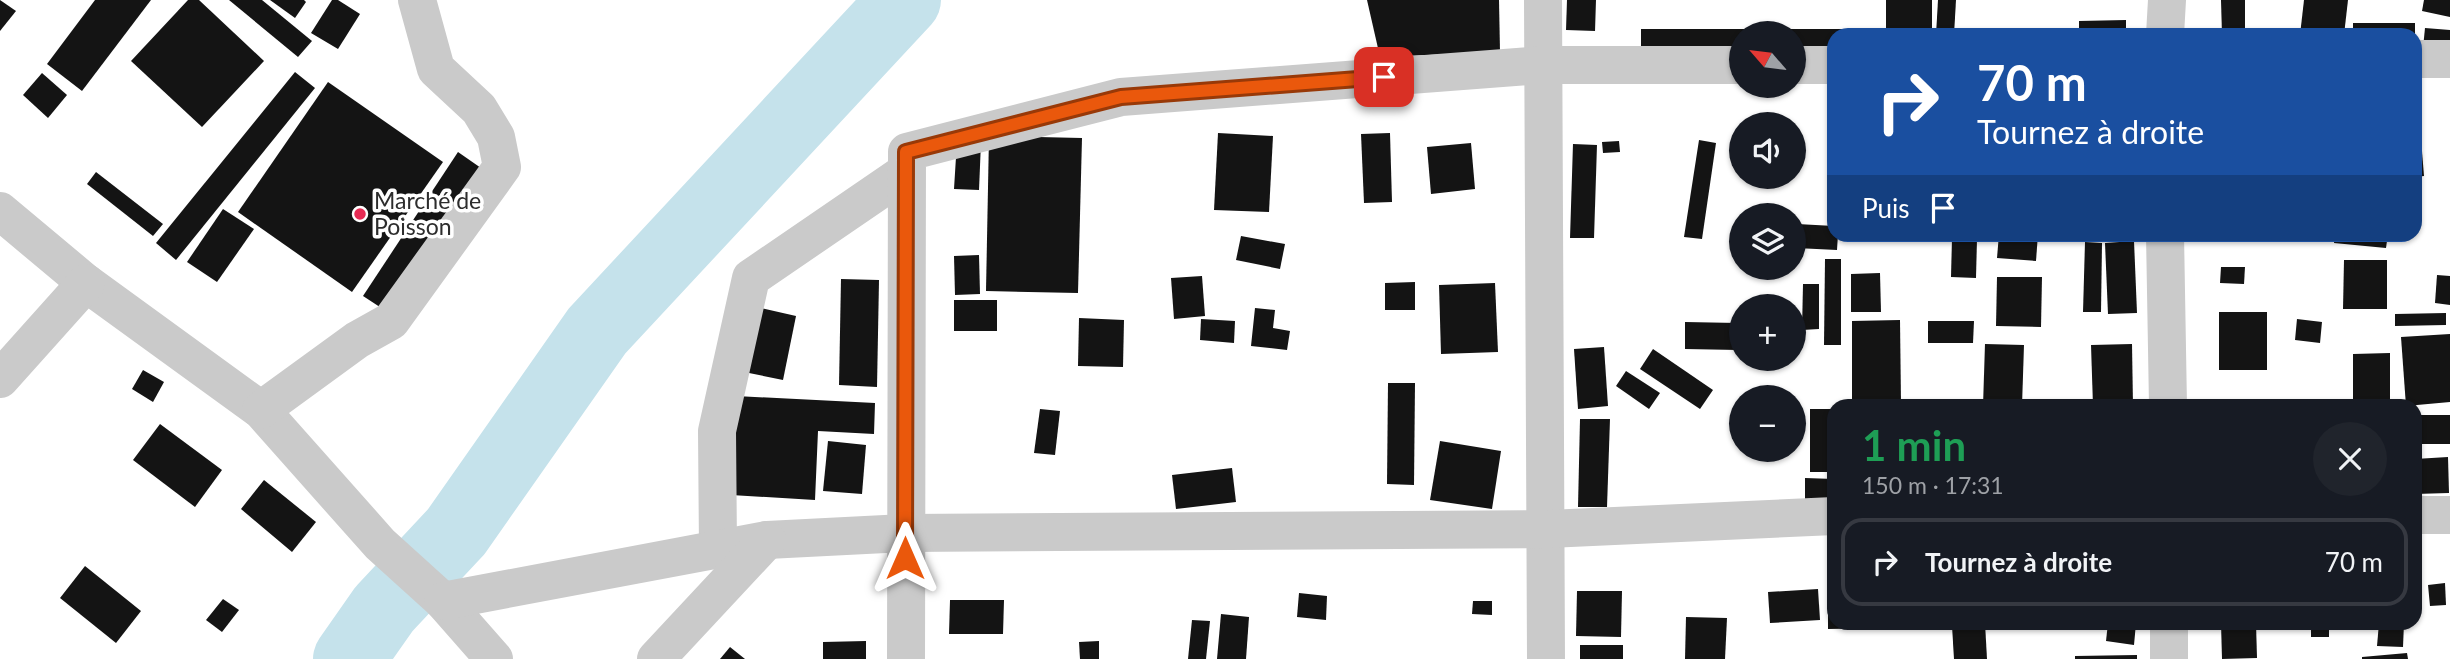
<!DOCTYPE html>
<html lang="fr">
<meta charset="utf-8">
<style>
:root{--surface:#171b24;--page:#20242c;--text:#f1f3f6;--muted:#9ea1a6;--line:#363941}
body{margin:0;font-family:Lato,sans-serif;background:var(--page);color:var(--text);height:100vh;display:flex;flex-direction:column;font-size:26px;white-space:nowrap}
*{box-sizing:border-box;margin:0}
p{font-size:23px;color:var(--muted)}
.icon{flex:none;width:38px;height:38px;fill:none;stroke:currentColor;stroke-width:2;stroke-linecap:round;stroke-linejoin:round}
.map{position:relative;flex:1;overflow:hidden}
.panel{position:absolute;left:1827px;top:399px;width:595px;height:231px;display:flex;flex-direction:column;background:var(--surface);border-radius:21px;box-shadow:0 2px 5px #0004}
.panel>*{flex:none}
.banner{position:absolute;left:1827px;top:28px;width:595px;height:214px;border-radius:21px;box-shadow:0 2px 5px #0004;background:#1a4fa0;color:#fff;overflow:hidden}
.needle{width:46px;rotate:298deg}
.fabs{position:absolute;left:1729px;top:21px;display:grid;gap:14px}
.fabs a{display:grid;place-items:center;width:77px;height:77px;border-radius:50%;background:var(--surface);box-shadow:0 2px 5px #0004;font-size:35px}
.pin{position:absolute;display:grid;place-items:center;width:60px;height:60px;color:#fff;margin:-30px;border-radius:14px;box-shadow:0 4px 10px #0006}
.me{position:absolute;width:77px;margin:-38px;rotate:0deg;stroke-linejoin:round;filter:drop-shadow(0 0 5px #0008)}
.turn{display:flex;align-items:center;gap:24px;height:147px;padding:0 35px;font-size:32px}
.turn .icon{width:91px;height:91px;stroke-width:2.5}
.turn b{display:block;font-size:49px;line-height:60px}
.then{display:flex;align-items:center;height:66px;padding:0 35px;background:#0003;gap:14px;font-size:26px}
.round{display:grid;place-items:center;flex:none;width:74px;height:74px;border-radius:37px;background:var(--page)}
.summary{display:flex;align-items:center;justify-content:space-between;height:119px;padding:0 35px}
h1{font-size:42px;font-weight:700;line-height:52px;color:#1e9e55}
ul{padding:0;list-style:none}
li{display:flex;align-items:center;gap:21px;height:88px;margin:0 14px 10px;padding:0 21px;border:4px solid var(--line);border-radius:21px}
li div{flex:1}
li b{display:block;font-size:26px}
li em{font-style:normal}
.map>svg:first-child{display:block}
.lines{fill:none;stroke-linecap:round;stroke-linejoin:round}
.river{stroke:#c5e2eb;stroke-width:72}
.building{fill:#141414}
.street{stroke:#cacaca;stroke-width:38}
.route-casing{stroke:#983908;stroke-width:18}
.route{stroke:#ea580c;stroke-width:12}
.poi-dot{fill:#e82b54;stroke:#fff;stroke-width:2.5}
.labels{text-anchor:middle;stroke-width:7;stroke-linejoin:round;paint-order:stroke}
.poi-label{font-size:23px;fill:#2d2d2d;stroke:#fff;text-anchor:start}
</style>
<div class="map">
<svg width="2450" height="659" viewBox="0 0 2450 659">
<rect width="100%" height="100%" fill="#fff"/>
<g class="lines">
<polyline class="river" points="349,659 384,609 456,532 597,331 905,0"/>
</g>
<g class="building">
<polygon points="0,0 16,11 0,31"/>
<polygon points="95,0 151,0 82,91 47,64"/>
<polygon points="188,0 199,0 264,61 202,127 131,61"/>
<polygon points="229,0 262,0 312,41 298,57"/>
<polygon points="270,0 304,0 306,2 295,18"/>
<polygon points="332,0 338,0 360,14 338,49 311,33"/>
<polygon points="1367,0 1499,0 1500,52 1380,57"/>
<polygon points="1567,0 1596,0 1595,31 1566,30"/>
<rect x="1886" y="0" width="46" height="35"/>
<polygon points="1938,0 1956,0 1954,35 1936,35"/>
<polygon points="2221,0 2245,0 2245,35 2222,35"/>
<polygon points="2304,0 2348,0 2344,35 2300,35"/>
<polygon points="2424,0 2450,0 2450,17 2422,11"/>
<polygon points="2126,20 2126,35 2079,35 2079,21"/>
<rect x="2353" y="23" width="62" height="12"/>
<polygon points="2425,28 2450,30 2450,51 2423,48"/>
<polygon points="1641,29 1855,29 1855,35 1834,35 1834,52 1794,52 1794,33 1741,33 1741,52 1641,53"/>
<polygon points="295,72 315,88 176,260 156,243"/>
<polygon points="42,73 67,95 48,118 23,95"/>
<polygon points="328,82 443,162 352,292 238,212"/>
<polygon points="1218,133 1273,136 1269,212 1214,210"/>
<polygon points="1390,133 1392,202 1364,203 1361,134"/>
<polygon points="989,136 1082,138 1078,293 986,291"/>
<polygon points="2421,139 2424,176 2415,177 2415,140"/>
<polygon points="1699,140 1716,143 1702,239 1684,237"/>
<polygon points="957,141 981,142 979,190 954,189"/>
<polygon points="1619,141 1620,152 1603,153 1602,142"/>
<polygon points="1471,143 1475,189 1431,194 1427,147"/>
<polygon points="1573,144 1597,145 1594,238 1570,238"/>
<polygon points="458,152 481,168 386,311 363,296"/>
<polygon points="96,172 163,224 153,236 87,184"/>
<polygon points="223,209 254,229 217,282 187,262"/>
<polygon points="1797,224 1834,226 1834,234 1838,234 1837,250 1796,248"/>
<polygon points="1999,234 2038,234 2036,261 1997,258"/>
<polygon points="2335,234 2388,234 2386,248 2334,243"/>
<polygon points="1241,236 1285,244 1280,269 1236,260"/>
<polygon points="1952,238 1977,239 1976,278 1951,277"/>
<polygon points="2134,241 2137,313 2108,314 2105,243"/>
<polygon points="2085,242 2102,243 2101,312 2083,312"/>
<polygon points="979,255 980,294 955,295 954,256"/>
<polygon points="1825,259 1841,259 1841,345 1824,345"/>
<polygon points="2344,260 2387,260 2387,309 2343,309"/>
<polygon points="2221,267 2245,267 2244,284 2220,283"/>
<polygon points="1880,273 1881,312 1851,312 1851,274"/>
<polygon points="2437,275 2450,276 2450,305 2435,303"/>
<polygon points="1202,276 1205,316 1174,319 1171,278"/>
<polygon points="1997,277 2042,277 2041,327 1996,326"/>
<polygon points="841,279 879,280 877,387 839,385"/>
<polygon points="1415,282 1415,310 1385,310 1385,283"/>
<polygon points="1495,283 1498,352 1441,354 1439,285"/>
<polygon points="1803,284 1819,284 1819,329 1802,330"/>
<rect x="954" y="300" width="43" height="31"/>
<polygon points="752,306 796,316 783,380 739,371"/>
<polygon points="1255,308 1275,310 1273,328 1290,331 1287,350 1251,346"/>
<rect x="2219" y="312" width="48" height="58"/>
<polygon points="2446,313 2446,325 2395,326 2395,314"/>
<polygon points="1079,318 1124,320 1123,367 1078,366"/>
<polygon points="1201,319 1235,321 1234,343 1200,340"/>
<polygon points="2297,319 2322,322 2320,343 2295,340"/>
<polygon points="1900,320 1901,403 1852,404 1852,321"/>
<polygon points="1928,321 1974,321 1973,343 1928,343"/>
<polygon points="1685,322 1738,323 1738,350 1685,349"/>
<polygon points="2450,334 2450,402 2406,406 2401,337"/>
<polygon points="1985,344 2024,345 2022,406 1983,406"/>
<polygon points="2132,344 2133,406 2093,406 2091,345"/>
<polygon points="1604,347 1608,406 1578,409 1574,349"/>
<polygon points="1653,349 1713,390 1700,409 1640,369"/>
<polygon points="2390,353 2390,406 2353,406 2353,354"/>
<polygon points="143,370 164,382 153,402 132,389"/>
<polygon points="1626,371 1660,393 1649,409 1616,386"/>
<polygon points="1388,383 1415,383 1414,485 1387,484"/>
<polygon points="736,396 875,403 874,434 818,431 815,500 731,495"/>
<polygon points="1040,409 1060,411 1055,455 1034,453"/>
<rect x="1810" y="409" width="24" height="63"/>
<rect x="2415" y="415" width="35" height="29"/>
<polygon points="1580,419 1610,419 1607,507 1578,507"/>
<polygon points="160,424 222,470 195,507 133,460"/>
<polygon points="828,441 866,445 862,494 823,491"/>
<polygon points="1440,441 1501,451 1492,509 1430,500"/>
<polygon points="2448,457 2449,493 2415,494 2415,459"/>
<polygon points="1232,468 1236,502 1176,509 1172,475"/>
<polygon points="1805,478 1834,479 1834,503 1805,503"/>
<polygon points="264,480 316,522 292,552 241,509"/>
<polygon points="85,566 141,611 116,643 60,598"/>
<polygon points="2445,583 2446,605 2430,606 2428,585"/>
<polygon points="1828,588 1834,588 1834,623 1884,623 1884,628 1828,629"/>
<polygon points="1818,589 1820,620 1770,623 1768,592"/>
<polygon points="1577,591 1622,591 1621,637 1576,636"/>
<polygon points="1299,593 1327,596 1326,620 1297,617"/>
<polygon points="223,599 239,610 222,632 206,620"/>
<polygon points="950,600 1004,600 1003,634 949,634"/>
<polygon points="1473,601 1492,601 1492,615 1472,614"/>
<polygon points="1221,614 1249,617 1246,659 1217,659"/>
<polygon points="1686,617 1727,618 1725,659 1685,659"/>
<polygon points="1192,620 1210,621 1206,659 1188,659"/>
<polygon points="1888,623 1938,623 1938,625 1888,626"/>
<polygon points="1985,623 1987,659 1954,659 1952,626"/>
<polygon points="2108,623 2136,623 2134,645 2106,641"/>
<polygon points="2221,623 2256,623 2257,658 2222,659"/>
<rect x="2311" y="623" width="18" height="14"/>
<polygon points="2379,623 2404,623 2403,647 2377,646"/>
<polygon points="866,641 866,659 823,659 823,642"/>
<polygon points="1099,641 1099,659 1080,659 1079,642"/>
<rect x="1580" y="645" width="43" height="14"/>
<polygon points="730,647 745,659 720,659"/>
<polygon points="2407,653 2408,659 2362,659 2362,657"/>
<polygon points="2137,655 2137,659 2075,659 2075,656"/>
</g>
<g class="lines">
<g class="street">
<polyline points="1543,0 1546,659"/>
<polyline points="2165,35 2167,0"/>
<polyline points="2415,59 2450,59"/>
<polyline points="1794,65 1834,65"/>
<polyline points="0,211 86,283 261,410 380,544 443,601 494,659"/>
<polyline points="2165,234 2168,406"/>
<polyline points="0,379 86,283"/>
<polyline points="261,410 357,340 391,321 502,167 496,137 479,109 436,69 417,0"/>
<polyline points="2415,515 2450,515"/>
<polyline points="718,549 717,431 751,278 906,172"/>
<polyline points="443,601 767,540 905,533 1548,529 1834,516"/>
<polyline points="656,659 767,540"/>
<polyline points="906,659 907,152 1121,97 1543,65 1741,65"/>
<polyline points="2169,659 2169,623"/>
</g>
</g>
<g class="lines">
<defs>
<polyline id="route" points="905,558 906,152 1121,97 1384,77"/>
</defs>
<use href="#route" class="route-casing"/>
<use href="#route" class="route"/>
</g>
<circle class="poi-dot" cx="360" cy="214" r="7"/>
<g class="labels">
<g class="poi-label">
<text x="374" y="209">Marché de<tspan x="374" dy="26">Poisson</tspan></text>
</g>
</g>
</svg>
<div class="fabs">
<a><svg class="needle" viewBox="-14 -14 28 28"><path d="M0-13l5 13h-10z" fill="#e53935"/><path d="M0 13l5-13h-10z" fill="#9ea1a6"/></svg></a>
<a><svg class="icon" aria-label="sound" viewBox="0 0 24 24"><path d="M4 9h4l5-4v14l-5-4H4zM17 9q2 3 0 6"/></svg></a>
<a><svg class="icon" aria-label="layers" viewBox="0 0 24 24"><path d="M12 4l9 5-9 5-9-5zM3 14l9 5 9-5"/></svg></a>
<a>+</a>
<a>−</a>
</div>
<div class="pin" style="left:1384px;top:77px;background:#d93025"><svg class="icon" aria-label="arrive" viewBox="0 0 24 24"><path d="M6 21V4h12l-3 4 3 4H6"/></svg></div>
<svg class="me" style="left:905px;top:558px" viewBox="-20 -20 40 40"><path d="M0-17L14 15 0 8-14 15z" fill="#ea580c" stroke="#fff" stroke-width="4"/></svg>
<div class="banner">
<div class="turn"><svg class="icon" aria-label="right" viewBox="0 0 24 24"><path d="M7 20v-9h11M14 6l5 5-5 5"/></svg><div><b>70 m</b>Tournez à droite</div></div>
<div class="then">Puis<svg class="icon" aria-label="arrive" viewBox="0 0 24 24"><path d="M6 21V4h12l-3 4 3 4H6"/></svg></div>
</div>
<section class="panel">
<div class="summary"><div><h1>1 min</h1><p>150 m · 17:31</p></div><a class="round"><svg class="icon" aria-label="close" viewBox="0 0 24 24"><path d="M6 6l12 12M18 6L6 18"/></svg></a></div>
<ul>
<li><svg class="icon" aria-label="right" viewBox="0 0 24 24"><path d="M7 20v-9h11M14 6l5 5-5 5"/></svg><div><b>Tournez à droite</b></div><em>70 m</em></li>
</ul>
</section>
</div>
